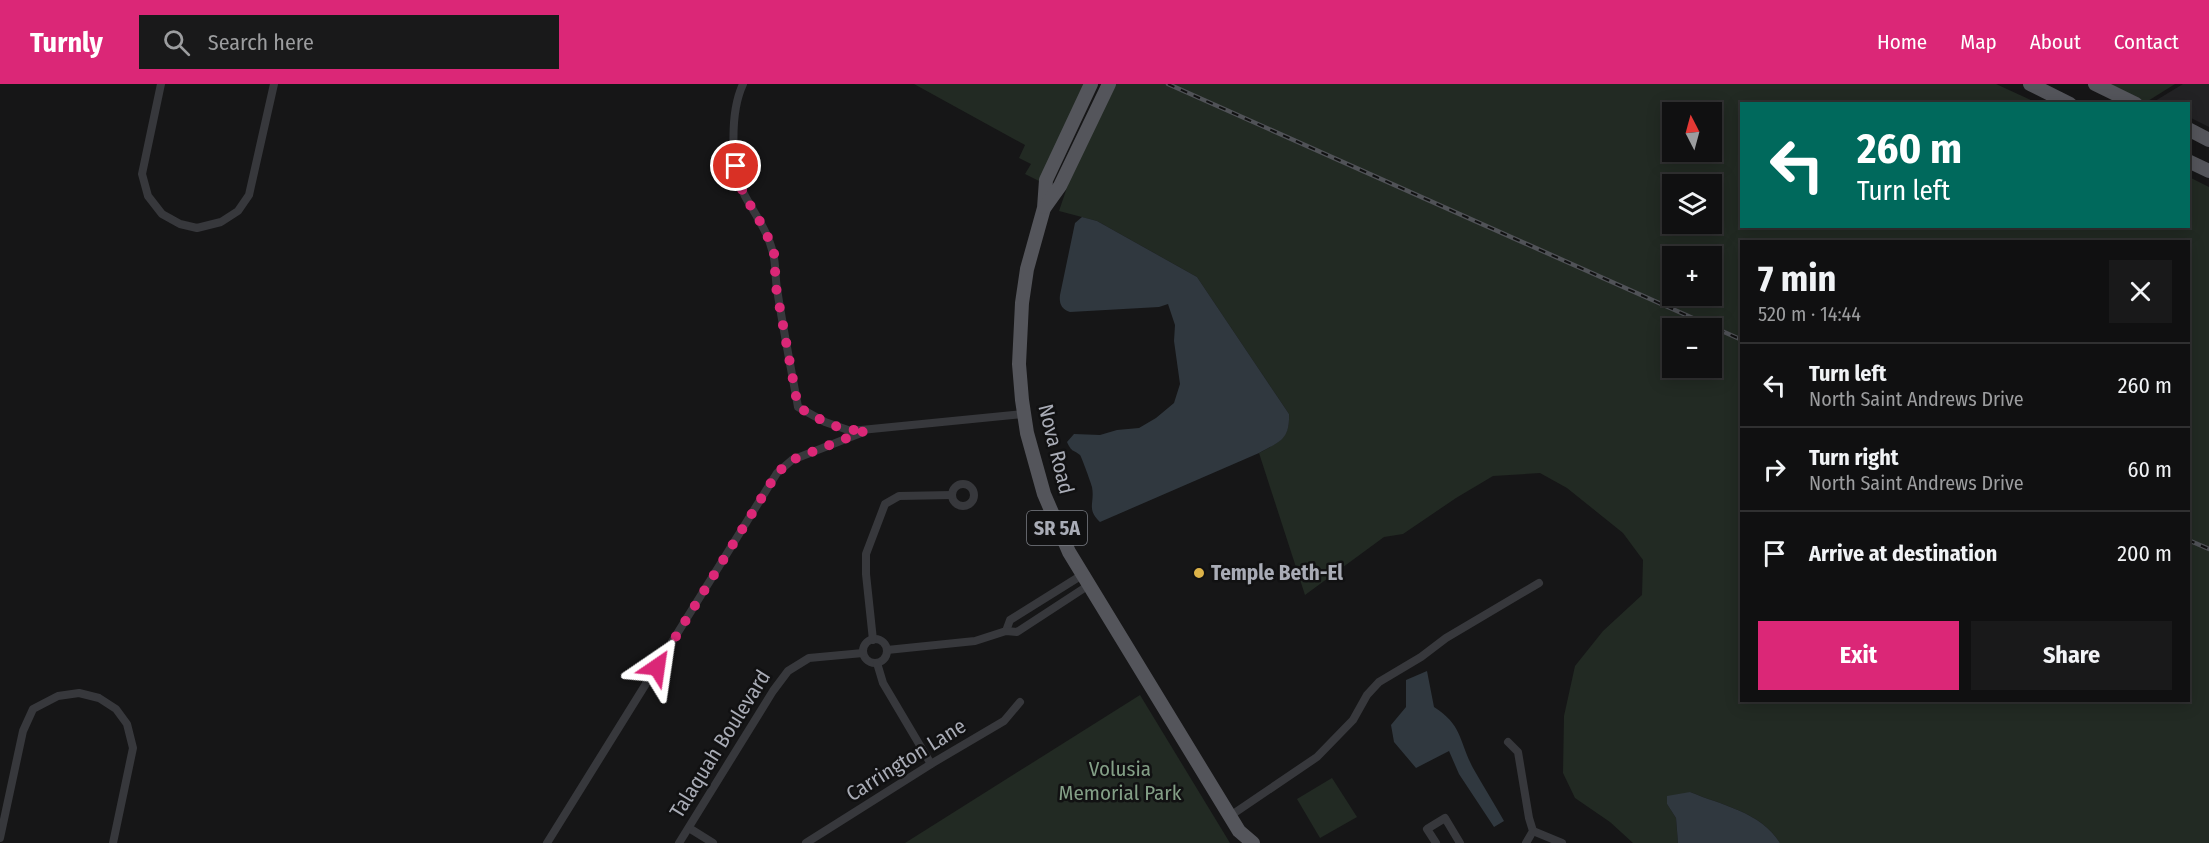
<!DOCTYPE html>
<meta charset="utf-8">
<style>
:root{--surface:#101011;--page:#19191a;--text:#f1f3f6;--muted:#9c9d9f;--line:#303031;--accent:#db2777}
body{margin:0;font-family:"Fira Sans Condensed",sans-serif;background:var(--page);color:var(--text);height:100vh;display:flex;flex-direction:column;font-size:22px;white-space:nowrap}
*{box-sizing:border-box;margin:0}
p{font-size:20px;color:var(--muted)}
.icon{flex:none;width:33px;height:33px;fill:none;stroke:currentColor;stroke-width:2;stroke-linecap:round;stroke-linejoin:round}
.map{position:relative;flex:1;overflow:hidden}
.drawer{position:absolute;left:1740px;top:156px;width:450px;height:462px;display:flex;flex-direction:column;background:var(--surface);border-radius:0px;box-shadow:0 3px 15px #0003,0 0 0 2px var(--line)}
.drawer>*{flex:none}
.banner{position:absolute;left:1740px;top:18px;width:450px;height:126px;border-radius:0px;box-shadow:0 3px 15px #0003,0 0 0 2px var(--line);background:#00695c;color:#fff;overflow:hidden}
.needle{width:39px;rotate:354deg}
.controls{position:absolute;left:1662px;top:18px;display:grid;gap:12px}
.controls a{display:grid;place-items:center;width:60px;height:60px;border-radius:0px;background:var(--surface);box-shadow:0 3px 15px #0003,0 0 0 2px var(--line);font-size:30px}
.pin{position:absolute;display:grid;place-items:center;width:51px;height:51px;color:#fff;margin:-26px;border:3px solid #fff;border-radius:50%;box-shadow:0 2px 6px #0007}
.me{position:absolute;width:66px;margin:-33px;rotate:32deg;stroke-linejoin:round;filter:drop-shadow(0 0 4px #0008)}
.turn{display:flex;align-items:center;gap:21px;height:126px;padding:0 18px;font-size:27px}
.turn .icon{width:78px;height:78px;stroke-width:2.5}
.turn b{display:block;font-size:42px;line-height:51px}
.round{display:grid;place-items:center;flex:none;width:63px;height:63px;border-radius:0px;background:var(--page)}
.overview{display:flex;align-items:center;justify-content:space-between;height:102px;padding:0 18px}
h1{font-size:36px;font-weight:700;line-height:45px}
.primary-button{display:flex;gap:12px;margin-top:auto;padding:12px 18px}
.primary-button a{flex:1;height:69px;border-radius:0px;background:var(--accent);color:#fff;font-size:24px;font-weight:700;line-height:69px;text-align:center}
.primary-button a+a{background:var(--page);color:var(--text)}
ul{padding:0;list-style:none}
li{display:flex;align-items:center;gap:18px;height:84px;padding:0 18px;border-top:2px solid var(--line)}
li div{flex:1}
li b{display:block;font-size:22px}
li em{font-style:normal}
header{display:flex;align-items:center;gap:36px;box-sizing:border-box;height:84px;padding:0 30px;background:var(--accent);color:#fff}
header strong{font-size:28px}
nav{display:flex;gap:33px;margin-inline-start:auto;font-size:21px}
.search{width:420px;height:54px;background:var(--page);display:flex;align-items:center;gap:15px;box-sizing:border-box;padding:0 21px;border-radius:0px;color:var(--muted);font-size:22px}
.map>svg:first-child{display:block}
.built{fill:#222224}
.green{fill:#222a23;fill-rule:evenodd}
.water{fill:#30383f}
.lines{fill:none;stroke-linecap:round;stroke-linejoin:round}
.street{stroke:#37383c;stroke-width:8}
.primary{stroke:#54555b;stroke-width:14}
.rail-casing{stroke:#505257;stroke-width:4.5}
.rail{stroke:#111112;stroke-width:2;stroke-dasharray:7;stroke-linecap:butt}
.route{stroke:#db2777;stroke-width:10;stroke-dasharray:0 18}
.poi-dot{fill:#ddb349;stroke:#111112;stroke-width:2}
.labels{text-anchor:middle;stroke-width:5;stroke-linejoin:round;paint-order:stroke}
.shield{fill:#111112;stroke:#7b7e85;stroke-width:1.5}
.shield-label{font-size:20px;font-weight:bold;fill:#a9acb6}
.street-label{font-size:21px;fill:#a9acb6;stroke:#111112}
.poi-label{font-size:21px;font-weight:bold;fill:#a9acb6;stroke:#111112;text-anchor:start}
.park-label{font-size:21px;fill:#839f86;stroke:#111112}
</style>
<header>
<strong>Turnly</strong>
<div class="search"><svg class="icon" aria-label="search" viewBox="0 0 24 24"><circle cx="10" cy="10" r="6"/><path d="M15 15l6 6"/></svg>Search here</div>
<nav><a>Home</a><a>Map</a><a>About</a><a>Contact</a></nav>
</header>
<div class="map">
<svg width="2209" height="759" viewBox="0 0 2209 759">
<rect width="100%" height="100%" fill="#161617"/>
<polygon class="built" points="2183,0 2209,0 2209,43 2189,33 2188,20 2161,19 2155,17"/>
<g class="green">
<polygon points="914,0 1086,0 1039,97 1025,90 1031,80 1019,74 1025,61"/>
<path d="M1113,0H1996L2037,19L1742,20V142H2188L2189,93L2209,103V759H1780C1761,728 1721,721 1690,708L1667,720L1676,734L1678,759H1633L1610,738L1575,714L1563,689L1564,632L1575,582L1603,547L1642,511L1643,476L1623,449L1567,404L1540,389L1493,392L1456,414L1403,450L1384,453L1305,511L1259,369C1279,358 1290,355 1289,330L1197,193L1097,137L1059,127L1077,74ZM1672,28H1712V68H1672ZM1672,100H1712V140H1672ZM1742,158H2188V616H1742ZM1672,172H1712V212H1672ZM1672,244H1712V284H1672Z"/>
<polygon points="2095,0 2175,0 2143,20 2136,19"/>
<polygon points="1140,611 1230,759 905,759"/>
<polygon points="1332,694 1357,733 1320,754 1297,715"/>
</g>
<g class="water">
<path d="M1082,133L1097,137L1197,193L1289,330C1290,356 1279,358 1259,369L1100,438C1086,425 1095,419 1092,403C1091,399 1082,374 1080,371C1073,365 1072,369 1067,358L1074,350L1100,351L1117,346L1139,344L1156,334L1174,319L1180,300L1174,257L1175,241L1168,220L1159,223L1070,228C1061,225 1059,219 1060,211L1075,139Z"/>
<path d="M1427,587L1434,623C1463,642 1458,655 1473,684C1483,702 1494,719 1504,737L1494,743L1459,690L1449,667L1416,684L1394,658L1391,641L1406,623V596Z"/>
<path d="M1690,708C1721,721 1761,728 1780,759H1678L1676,734L1667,720V712Z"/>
</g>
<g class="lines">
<g class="street">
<polyline points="161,0 142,90 148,112 162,130 180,140 197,144 221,138 238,127 249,111 274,0"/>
<path d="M743,0C730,28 730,84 745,112C755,130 768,148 773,169C776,180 775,193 777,205C783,244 791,284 798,323L825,338L851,347L1024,330"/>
<circle cx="963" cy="411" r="11"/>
<polyline points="1006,547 1010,536 1082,491"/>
<circle cx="875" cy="567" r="12"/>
<polyline points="873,556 866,490 866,470 885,420 899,412 952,411"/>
<polyline points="887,566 975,557 1006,547 1017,548 1089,501"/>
<polyline points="877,579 883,599 931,680"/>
<polyline points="1508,658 1518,668 1529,734 1533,747 1526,759"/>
<polyline points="1230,732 1317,673 1353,636 1367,611 1379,598 1421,573 1446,554 1539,499"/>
<polyline points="689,744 713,759"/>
<polyline points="1533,747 1562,759"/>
<polyline points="0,754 23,647 33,625 58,612 79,609 99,614 116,625 127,640 133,664 113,759"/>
<polyline points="547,759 777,389 792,376 861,349"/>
<polyline points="679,759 773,607 788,587 809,574 863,569"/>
<polyline points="806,759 931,680 1004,637 1020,618"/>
<polyline points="1436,759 1427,745 1445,734 1460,759"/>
</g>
<g class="primary">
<polyline points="1091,0 1046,96 1044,124 1027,185 1022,219 1019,280 1022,316 1027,349 1044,410 1069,468 1239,747 1253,759"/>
<polyline points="2030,0 2070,20"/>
<polyline points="2095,0 2136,20"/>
<polyline points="2188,45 2209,56"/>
<polyline points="2188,77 2209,87"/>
<polyline points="1045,123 1060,102 1109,0"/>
</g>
<defs>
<g id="rail">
<polyline points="1168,0 1742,256"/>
<polyline points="2188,456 2209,465"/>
</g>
</defs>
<use href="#rail" class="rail-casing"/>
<use href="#rail" class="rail"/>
</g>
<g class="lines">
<path class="route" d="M657,583L777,389L792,376L867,346C839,348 821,336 798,323L776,203L774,169L765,146L743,109L736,82"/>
</g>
<circle class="poi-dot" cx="1199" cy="489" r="6"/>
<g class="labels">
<rect class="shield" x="1027" y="427" width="60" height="34" rx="4.5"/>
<g class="shield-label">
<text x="1057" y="451">SR 5A</text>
</g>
<g class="street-label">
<text transform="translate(1056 365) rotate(76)" y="7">Nova Road</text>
<text transform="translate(720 660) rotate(-58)" y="7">Talaquah Boulevard</text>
<text transform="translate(906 676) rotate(-32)" y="7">Carrington Lane</text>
</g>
<g class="poi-label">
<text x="1211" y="496">Temple Beth-El</text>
</g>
<g class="park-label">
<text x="1120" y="692">Volusia<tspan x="1120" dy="24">Memorial Park</tspan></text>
</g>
</g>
</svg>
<div class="controls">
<a><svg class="needle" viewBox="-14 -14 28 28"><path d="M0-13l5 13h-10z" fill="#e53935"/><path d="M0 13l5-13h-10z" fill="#9c9d9f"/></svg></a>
<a><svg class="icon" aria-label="layers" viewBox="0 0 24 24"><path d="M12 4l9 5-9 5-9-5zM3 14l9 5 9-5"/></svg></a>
<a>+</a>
<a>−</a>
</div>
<div class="pin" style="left:736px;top:82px;background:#d93025"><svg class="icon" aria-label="arrive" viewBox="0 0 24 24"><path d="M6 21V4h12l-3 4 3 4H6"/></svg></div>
<svg class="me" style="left:657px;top:583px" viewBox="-20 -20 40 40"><path d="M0-17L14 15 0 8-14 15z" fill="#db2777" stroke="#fff" stroke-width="4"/></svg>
<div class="banner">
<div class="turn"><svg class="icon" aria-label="left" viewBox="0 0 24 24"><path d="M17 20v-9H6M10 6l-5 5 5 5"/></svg><div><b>260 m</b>Turn left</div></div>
</div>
<section class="drawer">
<div class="overview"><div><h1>7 min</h1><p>520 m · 14:44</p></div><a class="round"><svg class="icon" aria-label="close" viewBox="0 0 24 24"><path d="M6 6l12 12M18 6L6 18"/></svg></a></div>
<ul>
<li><svg class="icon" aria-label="left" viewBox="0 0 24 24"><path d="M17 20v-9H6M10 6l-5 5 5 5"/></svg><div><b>Turn left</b><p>North Saint Andrews Drive</p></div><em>260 m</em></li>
<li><svg class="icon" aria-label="right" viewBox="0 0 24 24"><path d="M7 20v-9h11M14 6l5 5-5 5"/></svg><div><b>Turn right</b><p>North Saint Andrews Drive</p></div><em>60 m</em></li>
<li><svg class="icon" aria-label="arrive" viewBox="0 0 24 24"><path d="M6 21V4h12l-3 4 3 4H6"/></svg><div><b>Arrive at destination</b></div><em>200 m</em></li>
</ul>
<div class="primary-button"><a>Exit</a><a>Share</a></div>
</section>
</div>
